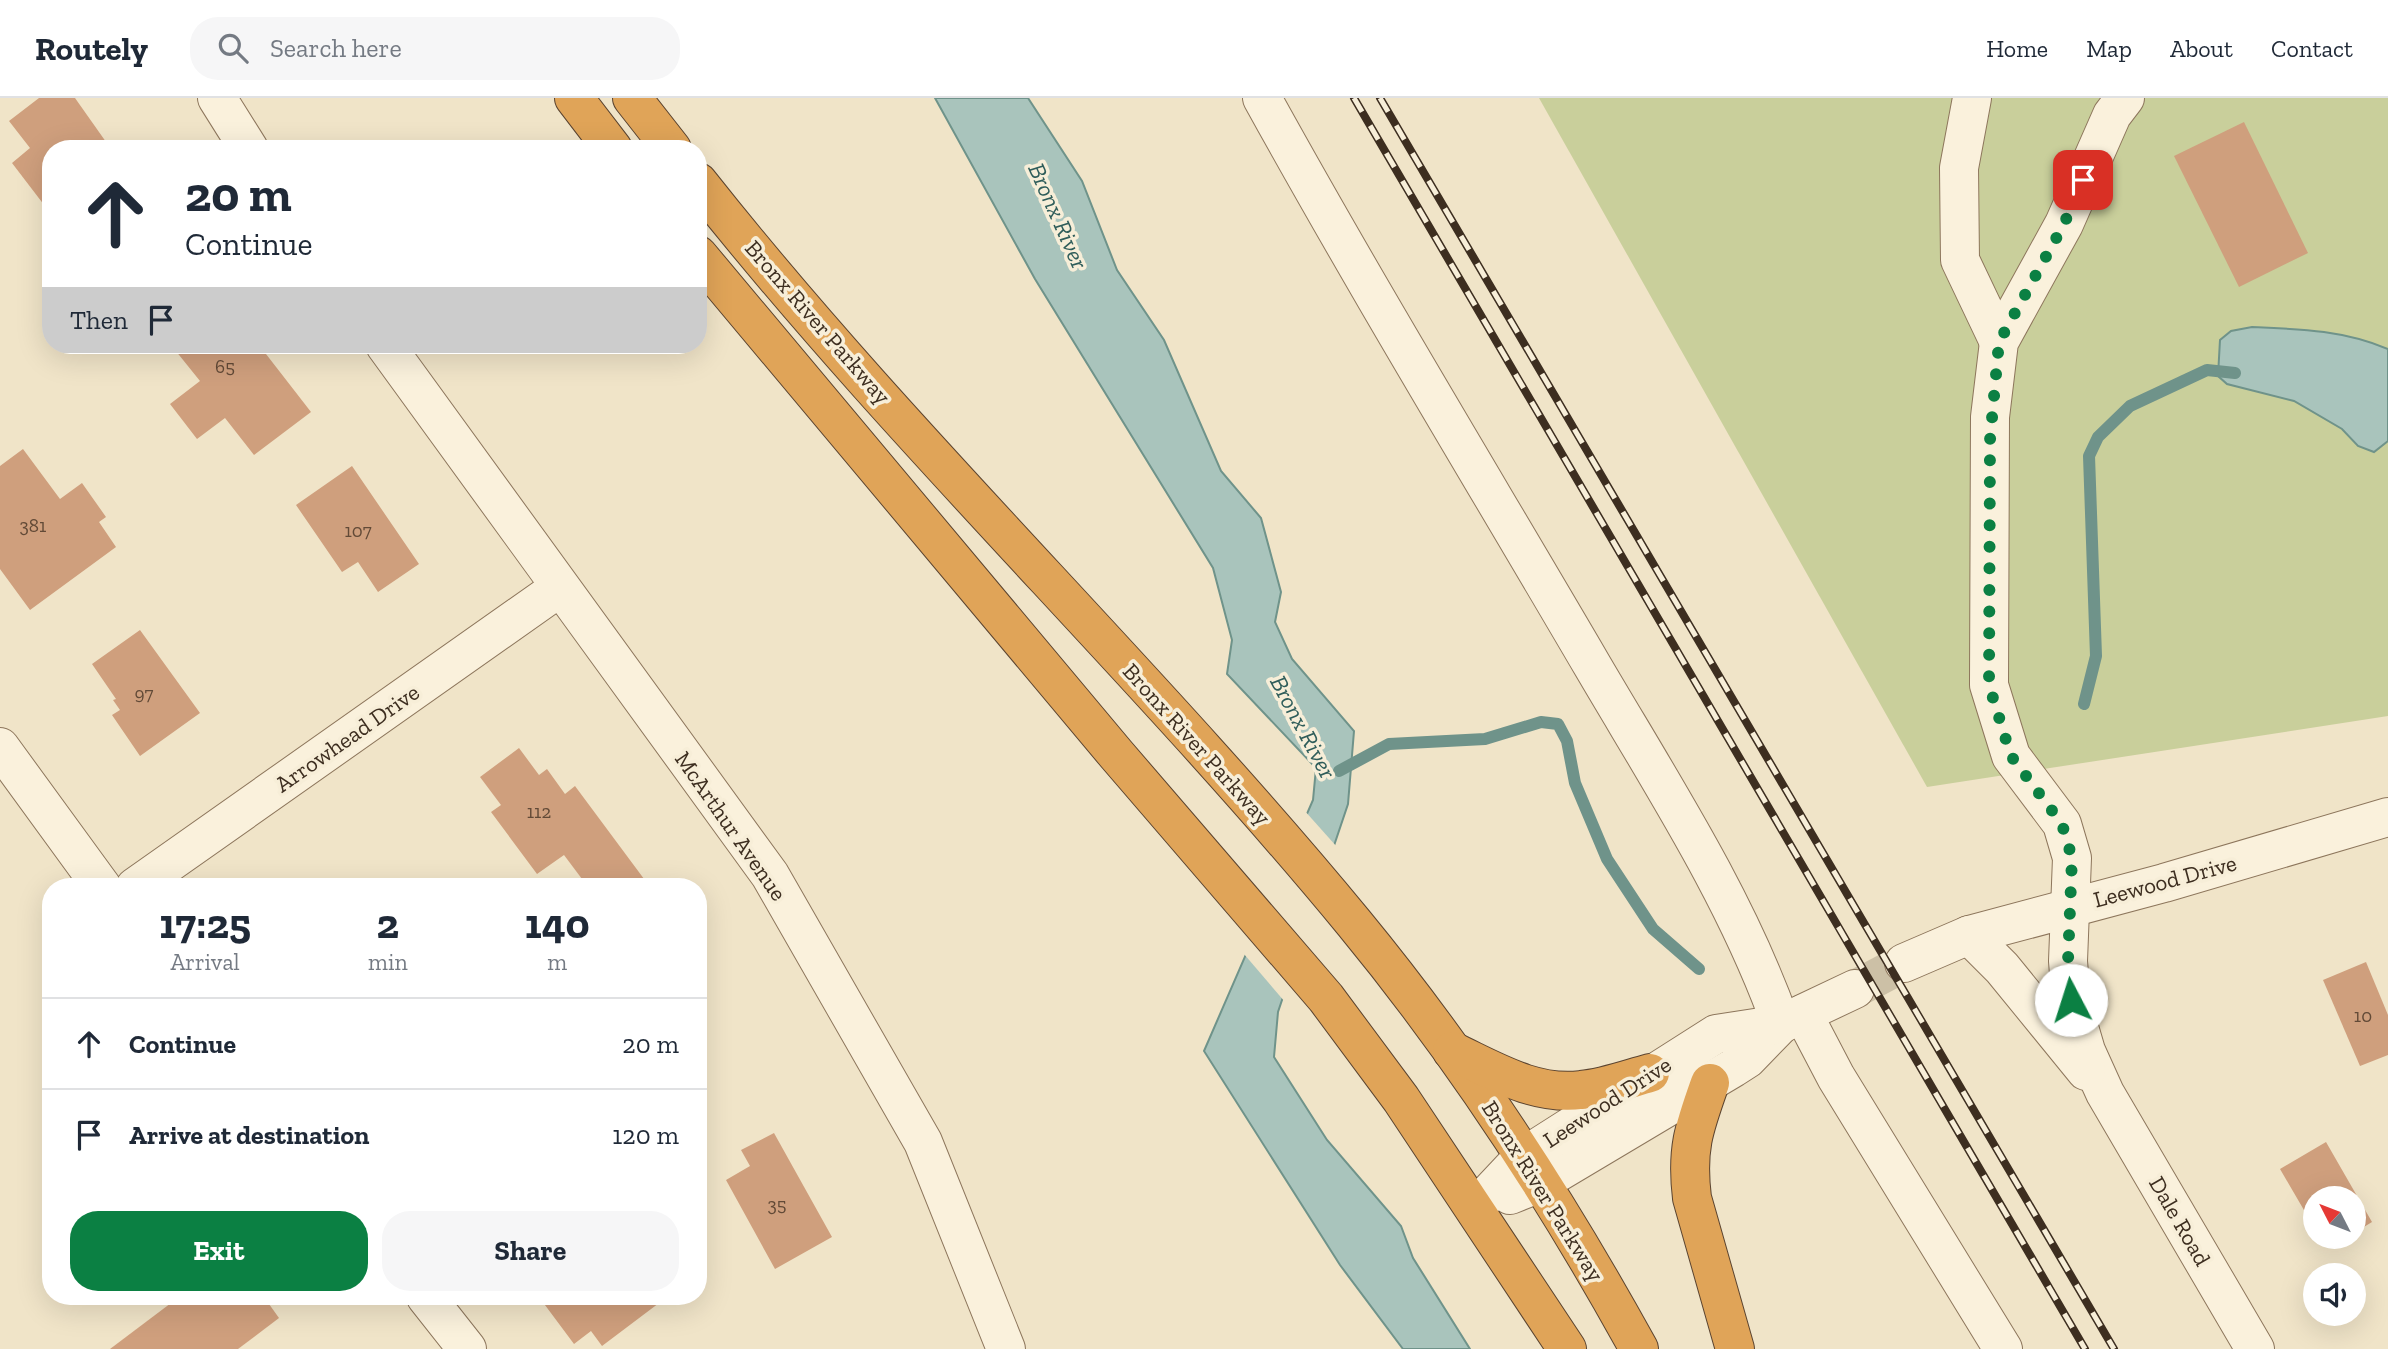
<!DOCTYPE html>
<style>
:root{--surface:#fff;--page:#f6f6f7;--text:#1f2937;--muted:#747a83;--line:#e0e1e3;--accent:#0b8043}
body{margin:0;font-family:"Zilla Slab",serif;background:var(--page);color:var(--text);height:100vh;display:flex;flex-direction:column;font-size:26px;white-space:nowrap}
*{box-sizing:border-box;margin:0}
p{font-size:23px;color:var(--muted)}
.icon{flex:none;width:38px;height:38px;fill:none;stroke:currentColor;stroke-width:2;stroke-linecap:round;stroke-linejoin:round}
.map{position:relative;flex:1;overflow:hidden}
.sheet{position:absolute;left:42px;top:780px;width:665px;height:427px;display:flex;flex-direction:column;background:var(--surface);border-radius:28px;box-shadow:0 7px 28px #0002}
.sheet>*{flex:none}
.guide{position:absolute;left:42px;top:42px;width:665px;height:214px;border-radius:28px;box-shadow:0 7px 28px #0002;background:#fff;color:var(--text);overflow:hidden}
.needle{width:46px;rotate:312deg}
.tools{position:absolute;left:2303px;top:1088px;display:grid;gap:14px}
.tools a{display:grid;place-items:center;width:63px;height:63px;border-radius:50%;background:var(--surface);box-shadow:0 7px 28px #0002;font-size:35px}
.pin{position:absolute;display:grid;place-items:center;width:60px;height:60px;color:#fff;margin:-30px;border-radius:14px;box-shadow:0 4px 10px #0006}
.me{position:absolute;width:77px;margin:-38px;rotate:355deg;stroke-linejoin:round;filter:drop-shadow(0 0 5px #0008)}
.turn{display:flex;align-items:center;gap:24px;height:147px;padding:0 28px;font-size:32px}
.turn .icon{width:91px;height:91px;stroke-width:2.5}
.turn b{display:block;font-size:49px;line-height:60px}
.then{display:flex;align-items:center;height:66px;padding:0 28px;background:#0003;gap:14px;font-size:26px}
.eta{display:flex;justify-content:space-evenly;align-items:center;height:119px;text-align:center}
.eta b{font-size:42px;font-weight:700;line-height:49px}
.button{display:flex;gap:14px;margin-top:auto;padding:14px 28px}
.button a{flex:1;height:80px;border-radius:28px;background:var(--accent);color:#fff;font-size:28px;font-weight:700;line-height:80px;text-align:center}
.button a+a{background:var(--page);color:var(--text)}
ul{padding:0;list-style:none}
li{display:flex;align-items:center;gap:21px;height:91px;padding:0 28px;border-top:2px solid var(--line)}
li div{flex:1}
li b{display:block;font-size:26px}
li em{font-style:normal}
header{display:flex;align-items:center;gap:42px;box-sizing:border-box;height:98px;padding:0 35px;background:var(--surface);border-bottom:2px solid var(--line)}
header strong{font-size:33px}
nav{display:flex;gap:38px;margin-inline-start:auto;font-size:24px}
.search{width:490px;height:63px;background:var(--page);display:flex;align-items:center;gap:18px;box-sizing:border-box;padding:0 24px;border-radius:28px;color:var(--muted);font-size:26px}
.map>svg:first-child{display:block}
.green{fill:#c9cf9b}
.water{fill:#a9c4bc;stroke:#6f938a;stroke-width:2}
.pier{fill:#f0e4c8}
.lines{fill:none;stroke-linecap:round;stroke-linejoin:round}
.stream{stroke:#6f938a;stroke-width:12}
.building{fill:#cf9f7d}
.minor-tunnel{stroke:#ccc0a6;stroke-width:38;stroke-dasharray:38 19;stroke-linecap:butt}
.minor-casing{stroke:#8d765c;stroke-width:40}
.highway-casing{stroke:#5b4430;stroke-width:40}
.minor{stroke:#faf1dc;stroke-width:38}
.highway{stroke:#e0a458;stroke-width:38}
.rail-casing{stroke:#3d2e20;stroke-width:8}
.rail{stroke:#f7eed8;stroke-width:5;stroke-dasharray:16;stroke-linecap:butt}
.route{stroke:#0b8043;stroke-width:12;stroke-dasharray:0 21.6}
.labels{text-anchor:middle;stroke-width:7;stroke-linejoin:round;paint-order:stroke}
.number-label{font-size:19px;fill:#624a37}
.street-label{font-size:23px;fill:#3d2e20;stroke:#f7eed8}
.water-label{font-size:24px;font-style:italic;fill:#2f5d5a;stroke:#f7eed8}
</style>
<header>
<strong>Routely</strong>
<div class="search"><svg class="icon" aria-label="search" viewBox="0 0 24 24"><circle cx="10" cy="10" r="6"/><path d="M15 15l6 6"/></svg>Search here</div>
<nav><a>Home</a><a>Map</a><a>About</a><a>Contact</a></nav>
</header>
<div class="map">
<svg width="2388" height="1251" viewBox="0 0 2388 1251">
<rect width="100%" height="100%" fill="#f0e4c8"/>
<polygon class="green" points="1539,0 2388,0 2388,618 1927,689"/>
<g class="water">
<polygon points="935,0 1028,0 1082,83 1117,172 1164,242 1221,373 1261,420 1281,494 1275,524 1292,561 1354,633 1348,706 1278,914 1274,959 1327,1042 1401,1128 1413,1160 1470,1251 1403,1251 1340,1167 1204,953 1313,702 1316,670 1227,576 1232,542 1213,470 1035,181"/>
<path d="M2252,229C2300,231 2343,232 2388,251V343L2374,354L2358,348L2342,331L2294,303L2227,286L2218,278L2220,242L2231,233Z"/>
</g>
<polygon class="pier" points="1304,712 1337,749 1285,904 1244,856"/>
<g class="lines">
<g class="stream">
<polyline points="2084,606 2096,558 2089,358 2098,339 2130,308 2207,272 2235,275"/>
<polyline points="1339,673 1389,646 1485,641 1541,624 1558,626 1567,643 1575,685 1607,761 1653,831 1699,871"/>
</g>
</g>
<g class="building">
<polygon points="39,0 75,0 111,51 51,51 51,116 12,65 30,50 9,23"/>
<polygon points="2244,24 2308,155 2239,189 2174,58"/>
<polygon points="171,247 259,247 311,314 254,357 225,320 197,341 170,306 200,283"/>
<polygon points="23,351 60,401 82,385 106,419 99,424 116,449 30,512 0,471 0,368"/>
<polygon points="352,368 419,466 378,494 358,464 342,474 296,407"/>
<polygon points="140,532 200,615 140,658 112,617 120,612 113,602 116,601 92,566"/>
<polygon points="519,650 539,677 547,671 565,696 575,688 650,789 588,789 564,757 537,776 491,714 501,707 480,679"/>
<polygon points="2366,864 2388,917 2388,957 2360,968 2323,882"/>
<polygon points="774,1035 832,1139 775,1171 726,1082 750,1068 741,1052"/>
<polygon points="2326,1044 2372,1124 2354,1135 2354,1101 2315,1101 2315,1131 2280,1071"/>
<polygon points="179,1199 264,1199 279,1220 238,1251 110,1251"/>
<polygon points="539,1199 667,1199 602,1248 591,1233 574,1246"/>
</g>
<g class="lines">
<polyline class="minor-tunnel" points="1855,891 1904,865"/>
<defs>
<g id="minor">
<polyline points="217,0 249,51"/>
<path d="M1262,0C1368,192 1482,379 1592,567C1660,683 1736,799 1781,926"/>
<polyline points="1972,0 1959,70 1960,162 1999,244"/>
<polyline points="2125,0 2112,17 2064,126 1999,244 1990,319 1989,587 2011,658 2062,726 2072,760 2068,863 2071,902 2086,953 2105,995 2255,1251"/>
<polyline points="385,247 770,777 923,1044 1006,1251"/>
<polyline points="0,649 102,789"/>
<polyline points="135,789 559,490"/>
<polyline points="1969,837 2002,870 2086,973"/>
<polyline points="1904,865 1969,837 2164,785 2388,719"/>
<polyline points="1803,916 1836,979 2003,1251"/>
<polyline points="1510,1097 1540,1085 1733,970 1747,961 1781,926"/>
<polyline points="1475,1110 1523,1059 1716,936 1781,926 1855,891"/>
<polyline points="426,1199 467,1251"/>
</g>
<g id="highway">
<polyline points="574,0 613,51"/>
<polyline points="632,0 672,51"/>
<path d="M698,84C903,343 1144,570 1354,825C1462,956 1557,1102 1639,1251"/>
<polyline points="698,157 1116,656 1326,900 1401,1001 1567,1251"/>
<path d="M1452,953C1493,972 1534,998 1581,992C1604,990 1628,981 1650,975"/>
<path d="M1710,985C1694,1030 1686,1051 1692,1100L1735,1251"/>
</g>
</defs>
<use href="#minor" class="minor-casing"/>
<use href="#highway" class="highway-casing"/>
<use href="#minor" class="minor"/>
<use href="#highway" class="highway"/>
<defs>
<g id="rail">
<polyline points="1354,0 2085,1251"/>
<polyline points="1380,0 2114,1251"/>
</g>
</defs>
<use href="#rail" class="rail-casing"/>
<use href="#rail" class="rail"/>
</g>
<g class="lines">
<polyline class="route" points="2071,902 2068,863 2072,760 2062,726 2011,658 1989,587 1990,342 1999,244 2064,126 2083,82"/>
</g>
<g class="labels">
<g class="number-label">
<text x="225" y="275">65</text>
<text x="33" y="434">381</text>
<text x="358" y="439">107</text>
<text x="144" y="602">97</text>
<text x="539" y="720">112</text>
<text x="2363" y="924">10</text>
<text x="777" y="1113">35</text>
</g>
<g class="street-label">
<text transform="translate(818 224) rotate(49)" y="8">Bronx River Parkway</text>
<text transform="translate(347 640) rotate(-35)" y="8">Arrowhead Drive</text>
<text transform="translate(1197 646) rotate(48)" y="8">Bronx River Parkway</text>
<text transform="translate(731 728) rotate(55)" y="8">McArthur Avenue</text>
<text transform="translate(2165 783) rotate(-15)" y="8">Leewood Drive</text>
<text transform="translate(1607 1004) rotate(-33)" y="8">Leewood Drive</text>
<text transform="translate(1543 1093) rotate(58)" y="8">Bronx River Parkway</text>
<text transform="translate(2180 1123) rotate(60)" y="8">Dale Road</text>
</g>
<g class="water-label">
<text transform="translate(1058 118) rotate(66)" y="8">Bronx River</text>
<text transform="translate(1303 629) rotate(62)" y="8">Bronx River</text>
</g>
</g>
</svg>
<div class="tools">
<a><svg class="needle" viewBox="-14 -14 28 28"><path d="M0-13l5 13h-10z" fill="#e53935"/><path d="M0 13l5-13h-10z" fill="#747a83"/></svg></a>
<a><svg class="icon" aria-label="sound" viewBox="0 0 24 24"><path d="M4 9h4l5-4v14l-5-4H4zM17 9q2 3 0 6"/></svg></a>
</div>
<div class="pin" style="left:2083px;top:82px;background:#d93025"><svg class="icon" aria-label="arrive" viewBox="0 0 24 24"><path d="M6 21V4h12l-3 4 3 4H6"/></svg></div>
<svg class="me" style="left:2071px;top:902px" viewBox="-20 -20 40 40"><circle r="19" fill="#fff"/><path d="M0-13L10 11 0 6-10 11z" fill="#0b8043"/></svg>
<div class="guide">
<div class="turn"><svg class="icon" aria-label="ahead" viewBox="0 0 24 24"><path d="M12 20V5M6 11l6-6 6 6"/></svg><div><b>20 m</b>Continue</div></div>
<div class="then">Then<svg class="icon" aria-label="arrive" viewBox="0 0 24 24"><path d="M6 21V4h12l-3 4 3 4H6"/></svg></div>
</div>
<section class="sheet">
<div class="eta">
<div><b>17:25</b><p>Arrival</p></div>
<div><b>2</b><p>min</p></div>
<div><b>140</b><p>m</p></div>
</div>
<ul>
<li><svg class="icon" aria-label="ahead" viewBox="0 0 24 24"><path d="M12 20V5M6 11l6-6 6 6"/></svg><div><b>Continue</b></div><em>20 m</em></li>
<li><svg class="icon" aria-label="arrive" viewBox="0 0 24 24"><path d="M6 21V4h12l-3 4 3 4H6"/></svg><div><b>Arrive at destination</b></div><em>120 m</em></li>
</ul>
<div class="button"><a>Exit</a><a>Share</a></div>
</section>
</div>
